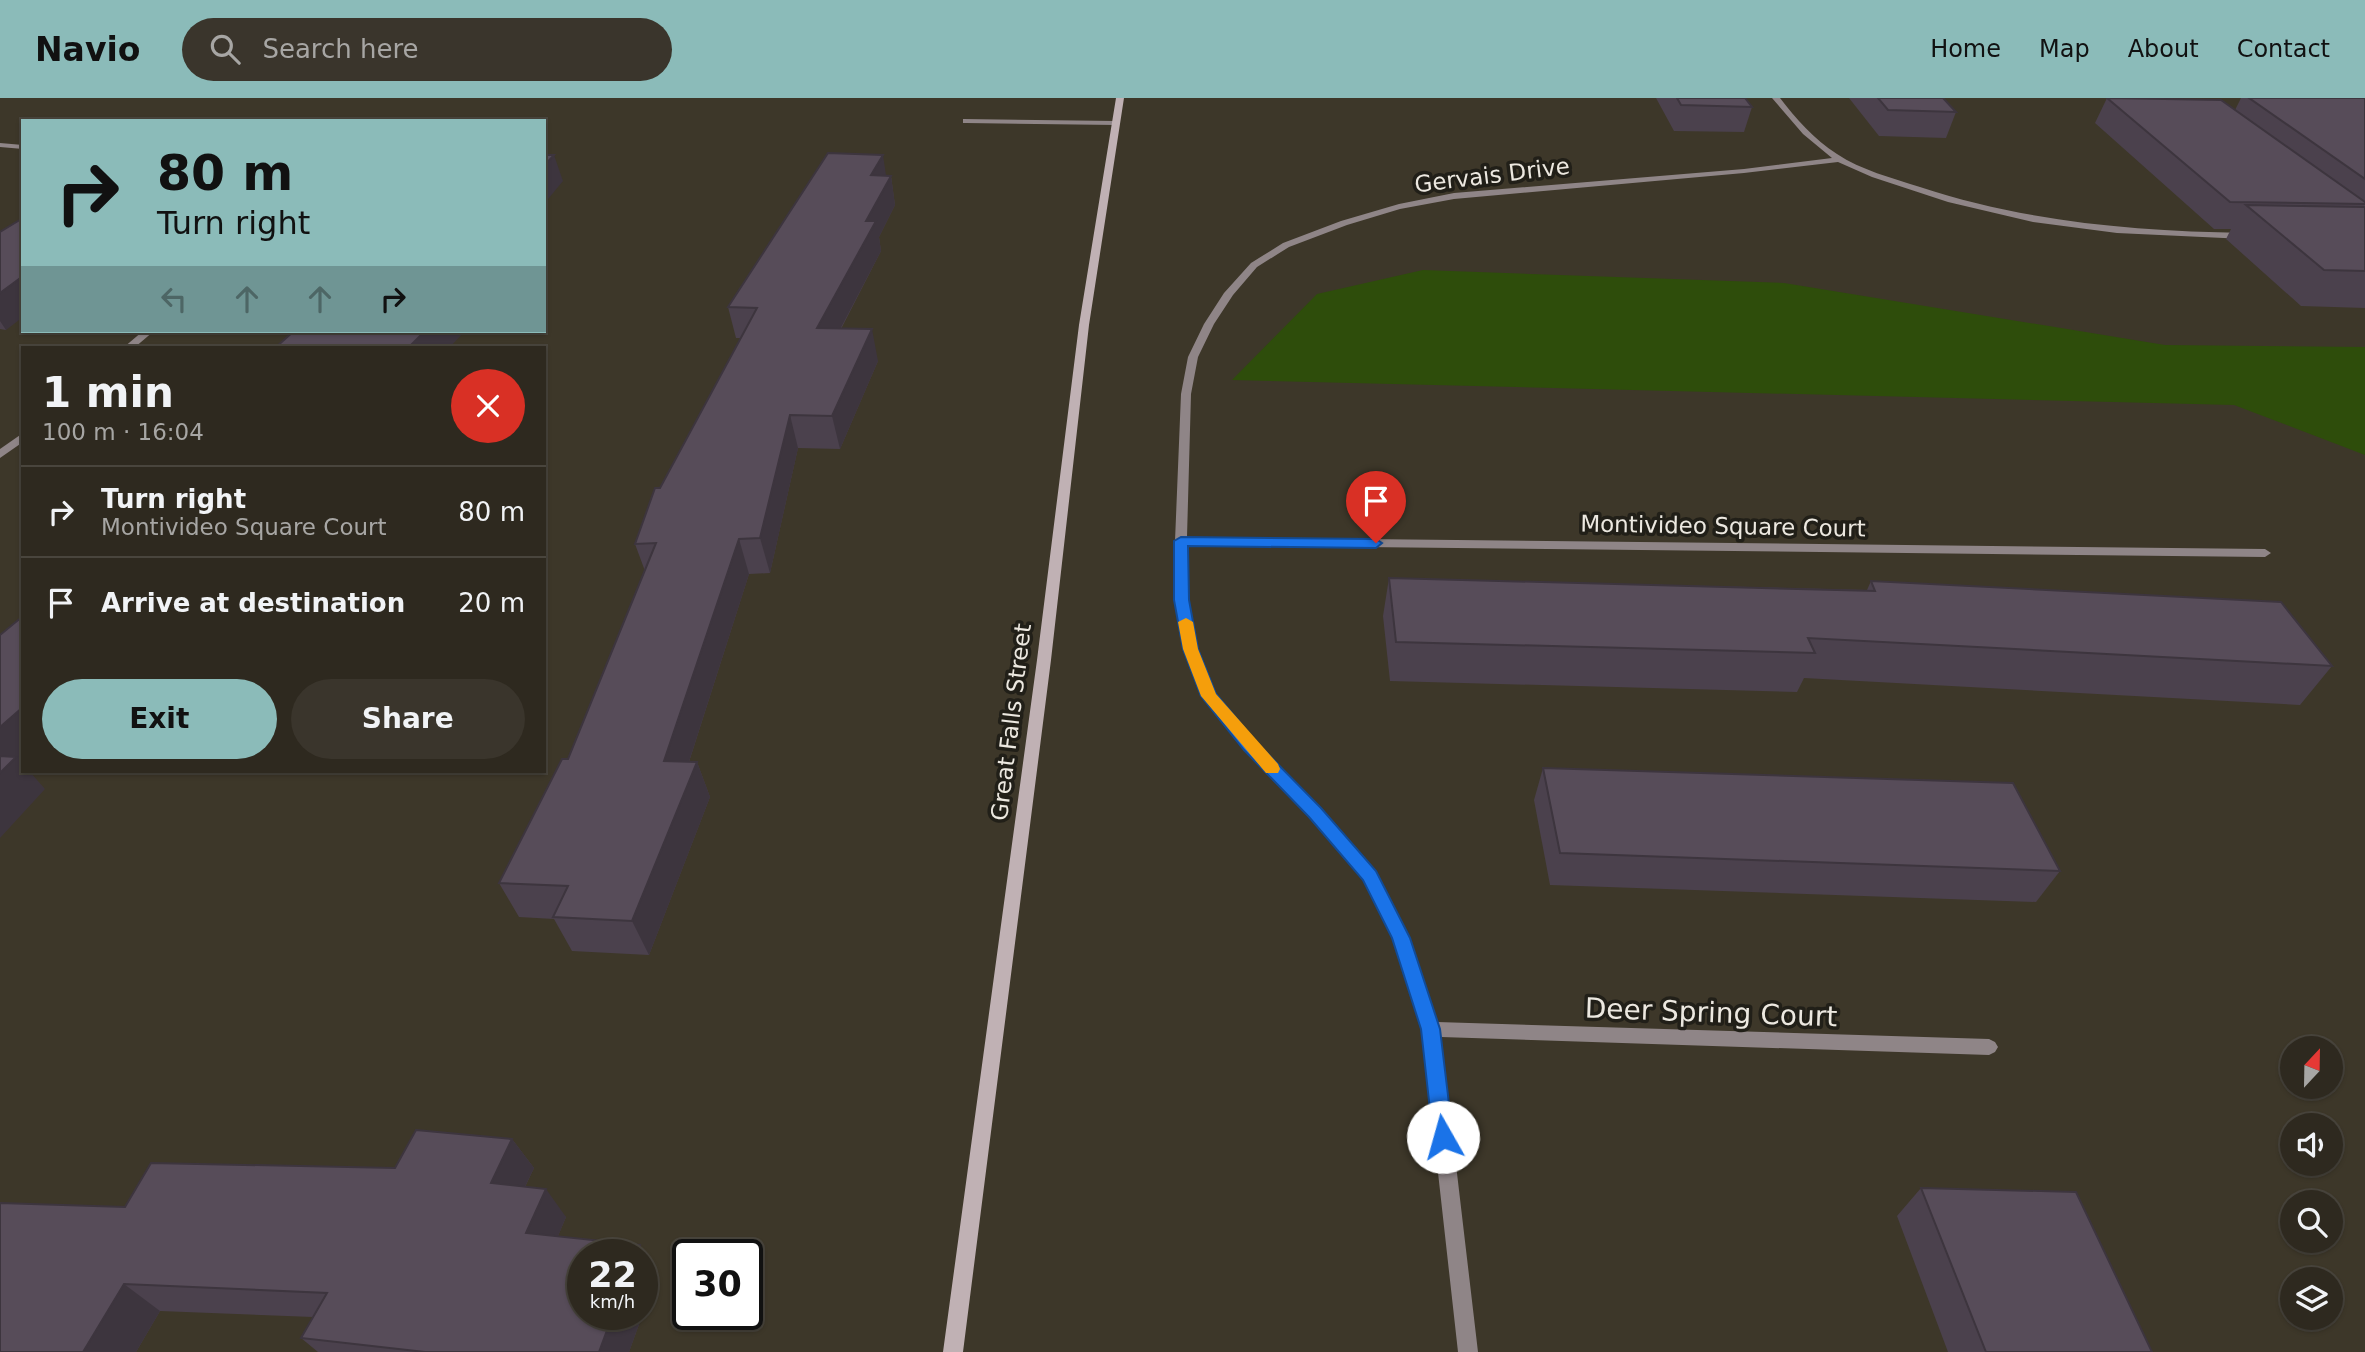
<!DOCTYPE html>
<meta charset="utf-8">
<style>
:root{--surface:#2e291f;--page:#3a352c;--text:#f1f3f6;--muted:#a7a6a4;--line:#49453d;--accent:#8bbbb9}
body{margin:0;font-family:"DejaVu Sans",sans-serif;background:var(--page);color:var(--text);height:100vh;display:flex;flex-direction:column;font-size:26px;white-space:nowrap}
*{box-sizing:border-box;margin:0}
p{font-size:23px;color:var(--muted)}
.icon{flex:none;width:38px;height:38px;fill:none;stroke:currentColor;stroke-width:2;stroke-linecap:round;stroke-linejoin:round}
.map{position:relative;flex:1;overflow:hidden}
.panel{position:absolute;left:21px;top:248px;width:525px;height:427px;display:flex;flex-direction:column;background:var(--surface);border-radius:0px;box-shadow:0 2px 5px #0004,0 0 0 2px var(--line)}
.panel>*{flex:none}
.hud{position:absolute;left:21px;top:21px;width:525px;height:214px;border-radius:0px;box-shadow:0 2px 5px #0004,0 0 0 2px var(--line);background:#8bbbb9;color:#111;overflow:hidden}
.needle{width:46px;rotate:22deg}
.controls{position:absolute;left:2280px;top:938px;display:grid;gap:14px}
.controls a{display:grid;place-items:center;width:63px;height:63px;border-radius:50%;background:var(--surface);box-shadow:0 2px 5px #0004,0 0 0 2px var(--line);font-size:35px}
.speed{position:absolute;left:567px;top:1141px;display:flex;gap:14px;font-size:35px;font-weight:700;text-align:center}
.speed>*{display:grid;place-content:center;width:91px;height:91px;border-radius:50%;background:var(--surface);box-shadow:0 2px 5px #0004,0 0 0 2px var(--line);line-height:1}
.speed small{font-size:18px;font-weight:400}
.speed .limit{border:4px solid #111;border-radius:10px;background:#fff;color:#111}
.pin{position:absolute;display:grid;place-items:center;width:60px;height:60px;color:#fff;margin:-72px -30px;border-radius:50% 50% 50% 0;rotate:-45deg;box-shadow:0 0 7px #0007}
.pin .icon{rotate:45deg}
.me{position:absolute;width:77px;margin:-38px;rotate:353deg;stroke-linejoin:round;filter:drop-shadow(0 0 5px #0008)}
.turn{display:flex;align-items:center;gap:24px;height:147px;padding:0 21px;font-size:32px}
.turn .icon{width:91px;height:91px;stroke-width:2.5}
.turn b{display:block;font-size:49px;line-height:60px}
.lanes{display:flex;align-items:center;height:66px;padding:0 21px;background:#0003;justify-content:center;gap:35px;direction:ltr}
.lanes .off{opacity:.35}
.round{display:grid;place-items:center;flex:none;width:74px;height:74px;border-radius:37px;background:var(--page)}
.head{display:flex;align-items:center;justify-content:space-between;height:119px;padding:0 21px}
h1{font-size:42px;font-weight:600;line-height:52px}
.primary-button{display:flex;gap:14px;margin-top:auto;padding:14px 21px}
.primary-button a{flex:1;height:80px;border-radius:42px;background:var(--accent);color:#111;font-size:28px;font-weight:600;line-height:80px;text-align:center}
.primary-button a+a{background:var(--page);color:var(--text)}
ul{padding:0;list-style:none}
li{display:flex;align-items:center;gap:21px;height:91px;padding:0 21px;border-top:2px solid var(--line)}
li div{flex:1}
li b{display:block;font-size:26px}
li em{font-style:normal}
header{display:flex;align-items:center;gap:42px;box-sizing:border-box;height:98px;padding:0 35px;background:var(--accent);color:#111}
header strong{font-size:33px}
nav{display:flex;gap:38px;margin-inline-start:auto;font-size:24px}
.search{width:490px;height:63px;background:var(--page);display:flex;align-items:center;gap:18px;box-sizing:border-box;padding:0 24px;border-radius:38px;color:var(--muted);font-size:26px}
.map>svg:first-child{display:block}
.green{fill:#2e4d0b}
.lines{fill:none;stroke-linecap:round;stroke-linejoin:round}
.service{fill:#8f8587;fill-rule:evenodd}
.minor{fill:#8f8587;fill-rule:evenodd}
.secondary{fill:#c0b1b4;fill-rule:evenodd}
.wall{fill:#4b414d}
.shaded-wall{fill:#3d353e}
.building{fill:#574c59;stroke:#3d353e;stroke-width:2}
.route{fill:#1a73e8;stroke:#114b97;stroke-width:2}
.slow{fill:#f59e0b}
.labels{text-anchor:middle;stroke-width:7;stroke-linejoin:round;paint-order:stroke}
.street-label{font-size:23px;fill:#ece8e0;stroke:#211f18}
.near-street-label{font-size:28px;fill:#ece8e0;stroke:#211f18}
</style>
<header>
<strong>Navio</strong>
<div class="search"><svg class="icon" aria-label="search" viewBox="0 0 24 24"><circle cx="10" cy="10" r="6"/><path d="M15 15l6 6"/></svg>Search here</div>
<nav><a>Home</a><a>Map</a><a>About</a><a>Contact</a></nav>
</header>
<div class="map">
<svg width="2365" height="1254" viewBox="0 0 2365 1254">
<rect width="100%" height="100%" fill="#3d3729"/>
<polygon class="green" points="1423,172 1784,185 2165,247 2365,249 2365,357 2234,307 1232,282 1317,196"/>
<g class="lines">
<polygon class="service" points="963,21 1116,23 1120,25 1116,27 966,25 963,25"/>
<g class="minor">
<path d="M1772,0H1780C1796,21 1814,41 1837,56C1861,72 1892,80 1920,89C2026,124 2134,133 2245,135L2249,138L2245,141L2117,135L2033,124L1948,104L1872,79L1838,64L1744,75L1454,101L1400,111L1347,127L1289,149L1257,169L1233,197L1214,226L1198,259L1191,296L1187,439L2265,451L2271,455L2265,459L1187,447L1188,502L1198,551L1215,596L1255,644L1320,710L1376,774L1409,840L1437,924L1989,941L1995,944L1998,949L1995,954L1989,957L1441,939L1478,1254H1458L1422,931L1393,840L1364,782L1310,718L1245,652L1204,601L1184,551L1176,502L1175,443L1181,296L1188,259L1204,226L1224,195L1251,165L1283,145L1341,123L1399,106L1454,95L1744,71L1832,60L1803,36Z"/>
<polygon points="0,45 23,47 23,51 0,49"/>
<polygon points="143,233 154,233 134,250 123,250"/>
<polygon points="23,335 23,344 0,360 0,351"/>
</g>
<polygon class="secondary" points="1116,0 1124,0 1089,227 1051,562 963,1254 943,1254 1037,562 1079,227"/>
</g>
<g class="wall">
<polygon points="1656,0 1745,0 1752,9 1744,34 1674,33"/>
<polygon points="1849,0 1943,0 1956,14 1946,40 1879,38"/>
<polygon points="2107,0 2235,12 2241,0 2365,0 2365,210 2301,208 2226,141 2231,131 2214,131 2095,25"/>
<polygon points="886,78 891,78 895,107 879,139 881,153 841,231 878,263 840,351 798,350 770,475 749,476 689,664 697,664 710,699 649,857 572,853 554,821 519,819 499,785 568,661 645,473 635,446 660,390 741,240 736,240 728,209"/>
<polygon points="0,134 6,232 0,231"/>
<polygon points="1389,480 1867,492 1871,483 2332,568 2300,607 1804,580 1797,594 1390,583 1383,518"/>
<polygon points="1543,670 2060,773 2036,804 1550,787 1534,702"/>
<polygon points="512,1041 534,1070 525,1089 566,1119 558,1138 658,1174 629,1254 318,1254 301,1240 313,1219 160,1213 136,1254 0,1254 125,1109 395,1070"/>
<polygon points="1921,1090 2152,1254 1948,1254 1897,1118"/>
</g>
<g class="shaded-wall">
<polygon points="554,57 563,83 544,106 544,68"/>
<polygon points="883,57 887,84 891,78 895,107 879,139 881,153 824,262 817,230 866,123 871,77"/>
<polygon points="23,178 23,219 6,232 0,223 0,195"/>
<polygon points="872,231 878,263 840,351 832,318"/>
<polygon points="425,233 465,233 449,250 408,250"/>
<polygon points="790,317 798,350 770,475 760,440"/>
<polygon points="739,441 749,476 678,698 664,663"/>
<polygon points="23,609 23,674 30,674 45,691 0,740 0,629"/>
<polygon points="697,664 710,699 649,857 632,823"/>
<polygon points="512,1041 534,1070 513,1113 491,1085"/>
<polygon points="546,1091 566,1119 548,1162 526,1135"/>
<polygon points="640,1147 658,1174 629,1254 599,1254 613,1216 642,1216 642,1157 636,1157"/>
<polygon points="124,1186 160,1213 136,1254 83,1254"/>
</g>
<g class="building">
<polygon points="1677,0 1745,0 1752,9 1681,7"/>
<polygon points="1878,0 1943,0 1956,14 1888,12"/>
<polygon points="2107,0 2221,2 2365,104 2365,106 2230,104"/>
<polygon points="2249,0 2365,0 2365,81"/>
<polygon points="828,55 883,57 871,77 891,78 866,123 876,123 817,230 872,231 832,318 790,317 760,440 739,441 664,663 697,664 632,823 553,819 568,788 499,785 562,661 568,661 656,445 635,446 655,390 660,390 757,210 728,209"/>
<polygon points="544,57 554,57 544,68"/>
<polygon points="2246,107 2365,109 2365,173 2324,172"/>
<polygon points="23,120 23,178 0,195 0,134"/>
<polygon points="294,233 425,233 408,250 275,250"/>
<polygon points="1389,480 1875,493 1871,483 2281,504 2332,568 1808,540 1815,555 1396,544"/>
<polygon points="23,518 23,609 0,629 0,537"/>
<polygon points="0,658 16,659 0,675"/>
<polygon points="1543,670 2013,685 2060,773 1560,755"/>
<polygon points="416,1032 512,1041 491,1085 546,1091 526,1135 640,1147 636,1157 583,1157 583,1216 613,1216 599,1254 425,1254 301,1240 327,1195 124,1186 83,1254 0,1254 0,1105 125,1109 151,1065 395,1070"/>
<polygon points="1921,1090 2076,1094 2152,1254 1986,1254"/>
</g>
<polygon class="route" points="1181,439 1376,441 1382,445 1376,450 1188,448 1189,502 1198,551 1216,596 1256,644 1321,710 1376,773 1410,840 1440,931 1453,1039 1450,1046 1443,1048 1436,1046 1433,1039 1421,931 1392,840 1363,782 1309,719 1244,652 1201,598 1183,551 1174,502 1174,443"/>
<polygon class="slow" points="1186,520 1193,524 1198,551 1216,596 1278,666 1280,671 1278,675 1266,675 1201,598 1183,551 1178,524"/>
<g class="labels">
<g class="street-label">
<text transform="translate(1492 77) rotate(-7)" y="8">Gervais Drive</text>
<text transform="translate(1723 428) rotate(1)" y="8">Montivideo Square Court</text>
<text transform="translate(1011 624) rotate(-83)" y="8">Great Falls Street</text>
</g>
<g class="near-street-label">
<text transform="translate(1711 914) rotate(2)" y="10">Deer Spring Court</text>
</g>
</g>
</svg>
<div class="controls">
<a><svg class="needle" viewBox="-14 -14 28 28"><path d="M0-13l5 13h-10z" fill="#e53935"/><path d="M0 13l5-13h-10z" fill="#a7a6a4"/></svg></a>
<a><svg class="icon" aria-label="sound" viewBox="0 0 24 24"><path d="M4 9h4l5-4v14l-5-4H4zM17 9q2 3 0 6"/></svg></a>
<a><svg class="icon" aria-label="search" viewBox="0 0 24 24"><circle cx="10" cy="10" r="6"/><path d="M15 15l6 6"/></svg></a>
<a><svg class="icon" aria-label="layers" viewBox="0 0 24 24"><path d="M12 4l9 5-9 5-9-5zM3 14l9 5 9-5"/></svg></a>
</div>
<div class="speed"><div>22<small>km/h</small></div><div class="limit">30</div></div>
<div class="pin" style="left:1376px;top:445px;background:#d93025"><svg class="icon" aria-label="arrive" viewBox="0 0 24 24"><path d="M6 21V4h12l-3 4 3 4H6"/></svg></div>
<svg class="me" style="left:1443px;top:1039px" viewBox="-20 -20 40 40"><circle r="19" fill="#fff"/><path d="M0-13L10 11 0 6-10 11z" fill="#1a73e8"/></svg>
<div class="hud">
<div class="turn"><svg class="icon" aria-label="right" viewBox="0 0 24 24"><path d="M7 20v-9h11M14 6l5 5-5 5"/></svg><div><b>80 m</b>Turn right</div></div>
<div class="lanes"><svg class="icon off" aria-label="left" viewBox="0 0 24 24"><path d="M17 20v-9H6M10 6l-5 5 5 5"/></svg><svg class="icon off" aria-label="ahead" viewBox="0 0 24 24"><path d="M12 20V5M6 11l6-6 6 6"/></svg><svg class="icon off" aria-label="ahead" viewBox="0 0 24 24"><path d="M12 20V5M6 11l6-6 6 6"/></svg><svg class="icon" aria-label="right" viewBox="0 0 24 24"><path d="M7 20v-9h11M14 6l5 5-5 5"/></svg></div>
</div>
<section class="panel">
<div class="head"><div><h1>1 min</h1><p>100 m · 16:04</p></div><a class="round" style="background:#d93025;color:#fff"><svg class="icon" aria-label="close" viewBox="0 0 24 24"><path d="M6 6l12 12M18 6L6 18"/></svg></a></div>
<ul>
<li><svg class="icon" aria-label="right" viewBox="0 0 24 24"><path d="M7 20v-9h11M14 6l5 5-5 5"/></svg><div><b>Turn right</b><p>Montivideo Square Court</p></div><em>80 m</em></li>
<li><svg class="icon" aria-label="arrive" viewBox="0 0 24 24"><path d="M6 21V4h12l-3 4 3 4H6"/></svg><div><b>Arrive at destination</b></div><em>20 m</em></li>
</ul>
<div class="primary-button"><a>Exit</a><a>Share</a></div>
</section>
</div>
